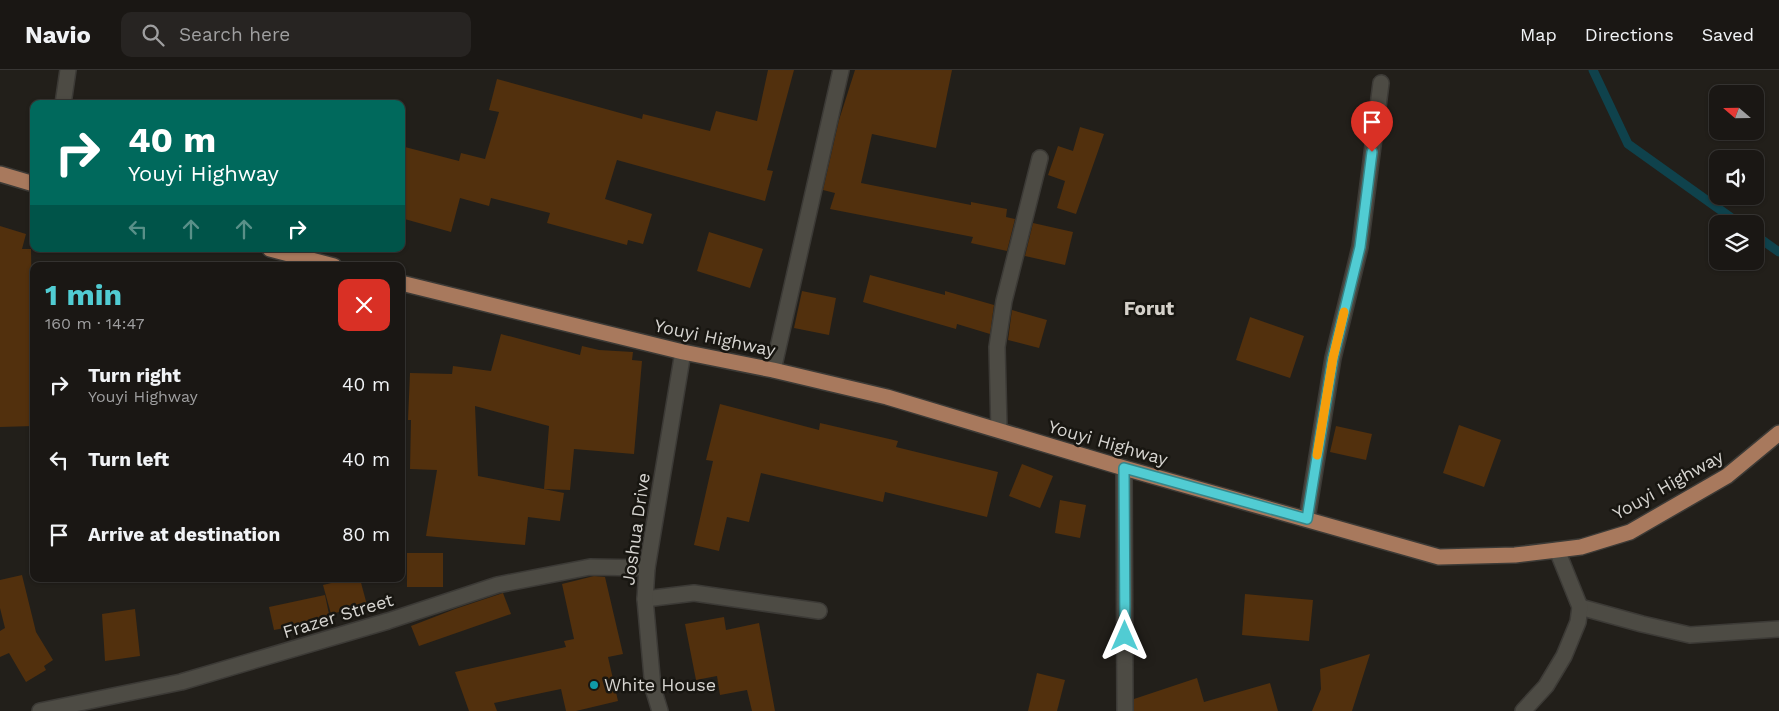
<!DOCTYPE html>
<meta charset="utf-8">
<style>
:root{--surface:#1a1714;--page:#272422;--text:#f1f3f6;--muted:#9f9fa0;--line:#383634;--accent:#51ccd3}
body{margin:0;font-family:"Work Sans",sans-serif;background:var(--page);color:var(--text);height:100vh;display:flex;flex-direction:column;font-size:19px;white-space:nowrap}
*{box-sizing:border-box;margin:0}
p{font-size:16px;color:var(--muted)}
.icon{flex:none;width:28px;height:28px;fill:none;stroke:currentColor;stroke-width:2;stroke-linecap:round;stroke-linejoin:round}
.map{position:relative;flex:1;overflow:hidden}
.sheet{position:absolute;left:30px;top:192px;width:375px;height:320px;display:flex;flex-direction:column;background:var(--surface);border-radius:10px;box-shadow:0 1px 4px #0004,0 0 0 1px var(--line)}
.sheet>*{flex:none}
.top-card{position:absolute;left:30px;top:30px;width:375px;height:152px;border-radius:10px;box-shadow:0 1px 4px #0004,0 0 0 1px var(--line);background:#00695c;color:#fff;overflow:hidden}
.needle{width:32px;rotate:290deg}
.controls{position:absolute;left:1709px;top:15px;display:grid;gap:10px}
.controls a{display:grid;place-items:center;width:55px;height:55px;border-radius:10px;background:var(--surface);box-shadow:0 1px 4px #0004,0 0 0 1px var(--line);font-size:25px}
.pin{position:absolute;display:grid;place-items:center;width:42px;height:42px;color:#fff;margin:-51px -21px;border-radius:50% 50% 50% 0;rotate:-45deg;box-shadow:0 0 5px #0007}
.pin .icon{rotate:45deg}
.me{position:absolute;width:55px;margin:-28px;rotate:0deg;stroke-linejoin:round;filter:drop-shadow(0 0 4px #0008)}
.turn{display:flex;align-items:center;gap:18px;height:105px;padding:0 15px;font-size:22px}
.turn .icon{width:65px;height:65px;stroke-width:2.5}
.turn b{display:block;font-size:35px;line-height:42px}
.lanes{display:flex;align-items:center;height:48px;padding:0 15px;background:#0003;justify-content:center;gap:25px;direction:ltr}
.lanes .off{opacity:.35}
.round{display:grid;place-items:center;flex:none;width:52px;height:52px;border-radius:10px;background:var(--page)}
.head{display:flex;align-items:center;justify-content:space-between;height:85px;padding:0 15px}
h1{font-size:30px;font-weight:700;line-height:38px;color:var(--accent)}
ul{padding:0;list-style:none}
li{display:flex;align-items:center;gap:15px;height:75px;padding:0 15px}
li div{flex:1}
li b{display:block;font-size:19px}
li em{font-style:normal}
header{display:flex;align-items:center;gap:30px;box-sizing:border-box;height:70px;padding:0 25px;background:var(--surface);border-bottom:1px solid var(--line)}
header strong{font-size:24px}
nav{display:flex;gap:28px;margin-inline-start:auto;font-size:18px}
.search{width:350px;height:45px;background:var(--page);display:flex;align-items:center;gap:12px;box-sizing:border-box;padding:0 18px;border-radius:10px;color:var(--muted);font-size:19px}
.map>svg:first-child{display:block}
.lines{fill:none;stroke-linecap:round;stroke-linejoin:round}
.stream{stroke:#0f424c;stroke-width:9}
.building{fill:#52300d}
.minor-casing{stroke:#3c3a36;stroke-width:18}
.major-casing{stroke:#3c3a36;stroke-width:18}
.minor{stroke:#4d4b44;stroke-width:15}
.major{stroke:#a8795d;stroke-width:15}
.route-casing{stroke:#358589;stroke-width:12}
.route{stroke:#51ccd3;stroke-width:9}
.slow{stroke:#f59e0b;stroke-width:9}
.culture-dot{fill:#0f9aa8;stroke:#181611;stroke-width:2}
.labels{text-anchor:middle;stroke-width:5;stroke-linejoin:round;paint-order:stroke}
.street-label{font-size:18px;fill:#d6d4d0;stroke:#181611}
.poi-label{font-size:18px;fill:#d6d4d0;stroke:#181611;text-anchor:start}
.neighbourhood-label{font-size:19px;font-weight:bold;fill:#d5d1ca;stroke:#181611}
</style>
<header>
<strong>Navio</strong>
<div class="search"><svg class="icon" aria-label="search" viewBox="0 0 24 24"><circle cx="10" cy="10" r="6"/><path d="M15 15l6 6"/></svg>Search here</div>
<nav><a>Map</a><a>Directions</a><a>Saved</a></nav>
</header>
<div class="map">
<svg width="1779" height="641" viewBox="0 0 1779 641">
<rect width="100%" height="100%" fill="#221f1a"/>
<g class="lines">
<g class="stream">
<polyline points="1593,0 1628,74 1740,154"/>
<polyline points="1755,165 1779,182"/>
</g>
</g>
<g class="building">
<polygon points="768,0 794,0 767,100 773,101 765,131 617,90 605,129 652,144 643,174 628,170 627,175 547,153 550,143 491,128 489,136 460,128 451,162 401,148 401,76 459,91 461,83 485,89 499,42 489,40 497,9 642,49 643,44 710,61 716,41 757,51"/>
<polygon points="855,0 952,0 936,78 872,64 861,113 971,135 971,132 1007,139 1006,147 1015,149 1007,181 971,173 973,167 830,139 835,123 823,120 839,50"/>
<polygon points="1080,57 1104,64 1076,144 1057,138 1065,111 1048,105 1058,76 1073,81"/>
<polygon points="1033,153 1073,162 1065,195 1025,186"/>
<polygon points="0,156 26,164 22,179 31,179 34,356 0,357"/>
<polygon points="709,162 763,179 750,218 697,201"/>
<polygon points="870,205 945,225 945,221 994,235 990,264 957,254 956,259 863,232"/>
<polygon points="802,221 836,228 829,265 794,258"/>
<polygon points="1012,240 1047,250 1039,278 1008,270"/>
<polygon points="1250,247 1304,266 1290,308 1236,290"/>
<polygon points="501,264 580,285 582,276 599,280 633,282 632,290 642,291 634,384 574,379 570,420 544,419 549,356 475,336 478,406 564,423 560,451 528,447 525,475 426,466 437,400 410,399 411,350 408,350 410,303 452,304 453,296 491,301"/>
<polygon points="720,334 819,360 820,353 898,371 896,377 998,402 987,447 885,422 883,432 761,403 749,452 727,447 719,481 694,475 713,391 706,390"/>
<polygon points="1459,355 1501,370 1484,417 1443,403"/>
<polygon points="1336,356 1372,364 1366,390 1330,382"/>
<polygon points="1022,394 1053,406 1040,438 1009,426"/>
<polygon points="1060,430 1086,435 1080,468 1055,463"/>
<rect x="407" y="483" width="36" height="34"/>
<polygon points="22,505 36,562 53,590 44,596 46,600 26,612 9,583 0,587 0,561 5,558 0,538 0,510"/>
<polygon points="594,506 605,507 623,584 608,587 618,631 576,641 566,641 561,619 494,633 497,641 469,641 455,602 566,577 564,571 574,569 562,514"/>
<polygon points="348,509 360,509 367,535 331,544 323,515"/>
<polygon points="503,523 511,544 419,576 411,556 455,539"/>
<polygon points="1245,524 1313,530 1309,571 1242,565"/>
<polygon points="325,525 330,549 274,560 269,537"/>
<polygon points="135,539 140,586 105,591 102,544"/>
<polygon points="724,547 726,560 759,553 775,641 752,641 747,620 720,625 717,606 696,610 685,554"/>
<polygon points="1370,584 1352,641 1312,641 1321,619 1320,599"/>
<polygon points="1037,603 1065,610 1057,641 1028,641"/>
<polygon points="1197,608 1204,632 1270,613 1278,641 1134,641 1134,629"/>
</g>
<g class="lines">
<defs>
<g id="minor">
<polyline points="63,34 68,0"/>
<polyline points="773,300 841,0"/>
<polyline points="999,360 997,277 1004,231 1040,88"/>
<polyline points="1124,398 1125,641"/>
<polyline points="1307,449 1333,288 1360,177 1381,13"/>
<polyline points="645,529 694,523 819,541"/>
<polyline points="1580,537 1642,554 1690,565 1779,559"/>
<polyline points="40,641 181,612 388,551 497,515 590,497 647,498"/>
<polyline points="660,641 653,618 645,529 647,498 683,282"/>
<polyline points="1523,641 1546,616 1564,586 1578,552 1580,537 1557,480"/>
</g>
<g id="major">
<polyline points="0,104 34,114"/>
<polyline points="270,179 334,196"/>
<polyline points="401,213 683,282 773,300 887,327 1124,398 1439,487 1515,485 1557,480 1581,477 1630,462 1727,406 1779,363"/>
</g>
</defs>
<use href="#minor" class="minor-casing"/>
<use href="#major" class="major-casing"/>
<use href="#minor" class="minor"/>
<use href="#major" class="major"/>
</g>
<g class="lines">
<defs>
<polyline id="route" points="1125,566 1124,398 1307,449 1333,288 1360,177 1372,82"/>
</defs>
<use href="#route" class="route-casing"/>
<use href="#route" class="route"/>
<polyline class="slow" points="1317,385 1333,288 1344,242"/>
</g>
<circle class="culture-dot" cx="594" cy="615" r="5"/>
<g class="labels">
<g class="street-label">
<text transform="translate(715 268) rotate(12)" y="6">Youyi Highway</text>
<text transform="translate(1108 373) rotate(16)" y="6">Youyi Highway</text>
<text transform="translate(1668 415) rotate(-29)" y="6">Youyi Highway</text>
<text transform="translate(636 459) rotate(-82)" y="6">Joshua Drive</text>
<text transform="translate(338 546) rotate(-17)" y="6">Frazer Street</text>
</g>
<g class="poi-label">
<text x="604" y="621">White House</text>
</g>
<g class="neighbourhood-label">
<text x="1149" y="245">Forut</text>
</g>
</g>
</svg>
<div class="controls">
<a><svg class="needle" viewBox="-14 -14 28 28"><path d="M0-13l5 13h-10z" fill="#e53935"/><path d="M0 13l5-13h-10z" fill="#9f9fa0"/></svg></a>
<a><svg class="icon" aria-label="sound" viewBox="0 0 24 24"><path d="M4 9h4l5-4v14l-5-4H4zM17 9q2 3 0 6"/></svg></a>
<a><svg class="icon" aria-label="layers" viewBox="0 0 24 24"><path d="M12 4l9 5-9 5-9-5zM3 14l9 5 9-5"/></svg></a>
</div>
<div class="pin" style="left:1372px;top:82px;background:#d93025"><svg class="icon" aria-label="arrive" viewBox="0 0 24 24"><path d="M6 21V4h12l-3 4 3 4H6"/></svg></div>
<svg class="me" style="left:1125px;top:566px" viewBox="-20 -20 40 40"><path d="M0-17L14 15 0 8-14 15z" fill="#51ccd3" stroke="#fff" stroke-width="4"/></svg>
<div class="top-card">
<div class="turn"><svg class="icon" aria-label="right" viewBox="0 0 24 24"><path d="M7 20v-9h11M14 6l5 5-5 5"/></svg><div><b>40 m</b>Youyi Highway</div></div>
<div class="lanes"><svg class="icon off" aria-label="left" viewBox="0 0 24 24"><path d="M17 20v-9H6M10 6l-5 5 5 5"/></svg><svg class="icon off" aria-label="ahead" viewBox="0 0 24 24"><path d="M12 20V5M6 11l6-6 6 6"/></svg><svg class="icon off" aria-label="ahead" viewBox="0 0 24 24"><path d="M12 20V5M6 11l6-6 6 6"/></svg><svg class="icon" aria-label="right" viewBox="0 0 24 24"><path d="M7 20v-9h11M14 6l5 5-5 5"/></svg></div>
</div>
<section class="sheet">
<div class="head"><div><h1>1 min</h1><p>160 m · 14:47</p></div><a class="round" style="background:#d93025;color:#fff"><svg class="icon" aria-label="close" viewBox="0 0 24 24"><path d="M6 6l12 12M18 6L6 18"/></svg></a></div>
<ul>
<li><svg class="icon" aria-label="right" viewBox="0 0 24 24"><path d="M7 20v-9h11M14 6l5 5-5 5"/></svg><div><b>Turn right</b><p>Youyi Highway</p></div><em>40 m</em></li>
<li><svg class="icon" aria-label="left" viewBox="0 0 24 24"><path d="M17 20v-9H6M10 6l-5 5 5 5"/></svg><div><b>Turn left</b></div><em>40 m</em></li>
<li><svg class="icon" aria-label="arrive" viewBox="0 0 24 24"><path d="M6 21V4h12l-3 4 3 4H6"/></svg><div><b>Arrive at destination</b></div><em>80 m</em></li>
</ul>
</section>
</div>
